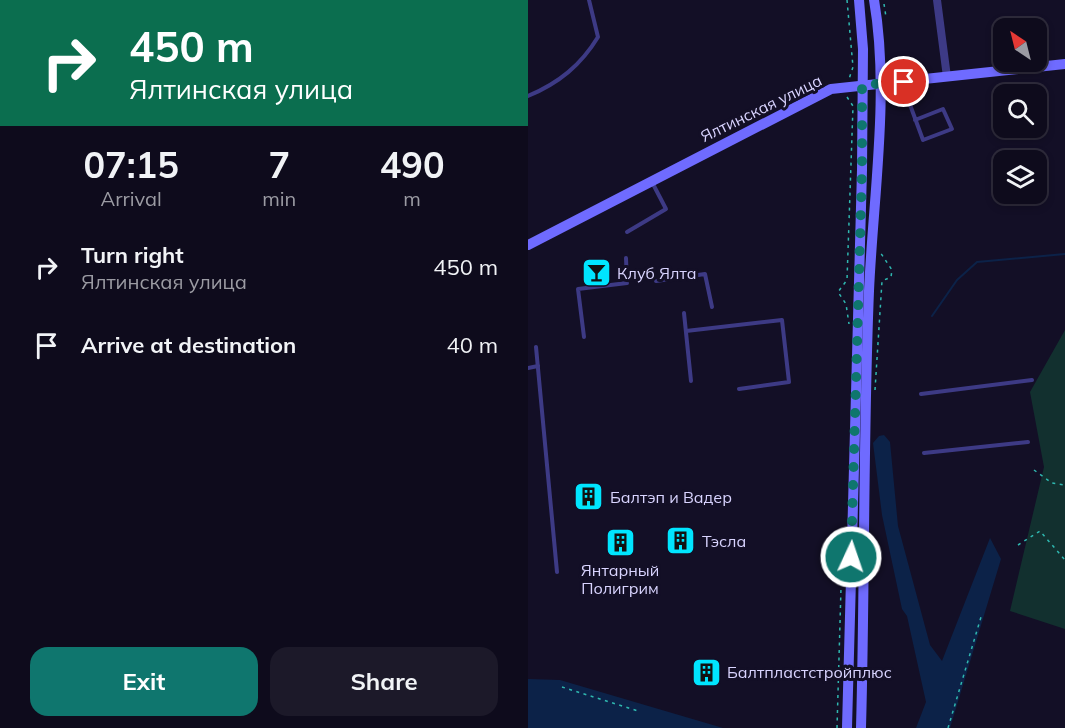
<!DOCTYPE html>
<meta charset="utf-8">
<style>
:root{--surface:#0e0b1c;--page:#1c1929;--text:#f1f3f6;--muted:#9b9ba3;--line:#2e2b3b;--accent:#0f766e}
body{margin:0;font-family:Mulish,sans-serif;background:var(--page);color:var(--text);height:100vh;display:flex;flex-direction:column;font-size:22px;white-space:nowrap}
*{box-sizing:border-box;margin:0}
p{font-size:20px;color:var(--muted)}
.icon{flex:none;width:33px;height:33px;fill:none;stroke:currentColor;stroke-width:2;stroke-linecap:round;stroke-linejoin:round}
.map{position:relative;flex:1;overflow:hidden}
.details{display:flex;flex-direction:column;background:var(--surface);width:528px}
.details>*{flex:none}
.top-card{background:#0b6e4f;color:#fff;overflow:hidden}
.needle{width:39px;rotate:325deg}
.buttons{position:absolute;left:465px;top:18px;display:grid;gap:12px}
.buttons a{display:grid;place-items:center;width:54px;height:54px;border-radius:12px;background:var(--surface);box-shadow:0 3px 9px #0003,0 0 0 2px var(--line);font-size:30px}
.pin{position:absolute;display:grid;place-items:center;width:51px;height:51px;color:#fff;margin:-26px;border:3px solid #fff;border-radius:50%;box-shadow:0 2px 6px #0007}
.me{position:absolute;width:66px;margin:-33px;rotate:3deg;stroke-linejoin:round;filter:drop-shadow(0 0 4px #0008)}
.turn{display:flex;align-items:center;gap:21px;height:126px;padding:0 30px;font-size:27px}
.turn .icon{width:78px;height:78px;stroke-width:2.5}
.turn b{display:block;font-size:42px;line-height:51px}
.eta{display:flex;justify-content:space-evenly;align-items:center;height:102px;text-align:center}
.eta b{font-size:36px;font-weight:700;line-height:42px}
.button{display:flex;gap:12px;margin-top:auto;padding:12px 30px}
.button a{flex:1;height:69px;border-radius:18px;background:var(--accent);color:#fff;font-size:24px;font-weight:700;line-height:69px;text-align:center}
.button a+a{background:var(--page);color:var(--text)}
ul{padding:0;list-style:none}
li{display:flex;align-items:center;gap:18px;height:78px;padding:0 30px}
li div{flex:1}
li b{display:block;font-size:22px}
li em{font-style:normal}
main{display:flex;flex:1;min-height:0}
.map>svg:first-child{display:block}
.green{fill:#12302f}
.water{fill:#0c2248}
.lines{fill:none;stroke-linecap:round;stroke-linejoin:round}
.stream{stroke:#0c2248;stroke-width:2}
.path{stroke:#2fb8b0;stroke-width:1.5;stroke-dasharray:3 4.5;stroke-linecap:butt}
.lane{stroke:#3d3a85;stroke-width:4}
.street{stroke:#3d3a85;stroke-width:8}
.secondary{stroke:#6f6bff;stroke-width:10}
.route{stroke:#0f766e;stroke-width:10;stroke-dasharray:0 18}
.labels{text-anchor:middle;stroke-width:6;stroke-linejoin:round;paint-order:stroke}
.street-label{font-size:16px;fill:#d9d4ff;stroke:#130f26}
.poi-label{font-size:16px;fill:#d9d4ff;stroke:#130f26;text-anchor:start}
</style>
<main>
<section class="details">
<div class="top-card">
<div class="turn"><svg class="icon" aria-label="right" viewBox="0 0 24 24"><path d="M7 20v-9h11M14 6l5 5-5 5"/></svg><div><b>450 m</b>Ялтинская улица</div></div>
</div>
<div class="eta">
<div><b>07:15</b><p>Arrival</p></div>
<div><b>7</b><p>min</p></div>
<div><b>490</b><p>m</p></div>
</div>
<ul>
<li><svg class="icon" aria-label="right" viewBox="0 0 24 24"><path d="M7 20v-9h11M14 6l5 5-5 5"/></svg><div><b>Turn right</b><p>Ялтинская улица</p></div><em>450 m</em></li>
<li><svg class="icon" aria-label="arrive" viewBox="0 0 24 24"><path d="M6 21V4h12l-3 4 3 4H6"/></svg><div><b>Arrive at destination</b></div><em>40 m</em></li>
</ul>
<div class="button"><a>Exit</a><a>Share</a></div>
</section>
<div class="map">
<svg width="537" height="728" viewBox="0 0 537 728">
<rect width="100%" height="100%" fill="#130f26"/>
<polygon class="green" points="537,330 537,629 482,611 516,467 502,392"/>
<g class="water">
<polygon points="356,435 362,442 370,526 402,645 414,661 462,538 473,559 422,728 388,728 398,702 379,616 374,609 354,515 345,443 351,436"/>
<polygon points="0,679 32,680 195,728 0,728"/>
</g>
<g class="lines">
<polyline class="stream" points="404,316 429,280 449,262 537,254"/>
<g class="path">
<polyline points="319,0 325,67 321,79"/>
<polyline points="356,4 358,17"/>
<polyline points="319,97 325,106 319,280 310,292 318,304 321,324"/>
<polyline points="347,390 354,281 363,277 364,270 352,252"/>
<polyline points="506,470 524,483 537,485"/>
<polyline points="490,545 512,531 537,560"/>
<polyline points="34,687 110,711"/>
<polyline points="309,728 314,553"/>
<polyline points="420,728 453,617"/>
</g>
<g class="lane">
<polyline points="374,83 395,140 424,129 415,109 387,120"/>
<polyline points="377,91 391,89"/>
<path d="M0,96C31,83 53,65 70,37L61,0"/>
<polyline points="99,232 138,209 125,184"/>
<polyline points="128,281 177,274 184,307"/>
<polyline points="156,313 163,381"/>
<polyline points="158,331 254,320 261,382 211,389"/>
<polyline points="56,337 50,289 99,283 98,258"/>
<polyline points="8,347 29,572"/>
<polyline points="0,368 10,366"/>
<polyline points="393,394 504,380"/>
<polyline points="396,453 500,442"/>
</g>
<polyline class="street" points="409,0 419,77"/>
<g class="secondary">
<polyline points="0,245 303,89 537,64"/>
<polyline points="319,728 334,170 335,49 331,0"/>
<path d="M333,728C337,582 335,437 341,291C345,198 362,92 346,0"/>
</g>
</g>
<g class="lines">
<polyline class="route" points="323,557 334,170 334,85 376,82"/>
</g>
<defs>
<symbol id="bar-square" viewBox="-11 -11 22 22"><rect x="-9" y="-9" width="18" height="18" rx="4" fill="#00e5ff" stroke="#130f26"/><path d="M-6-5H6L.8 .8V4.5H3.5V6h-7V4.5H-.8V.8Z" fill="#111"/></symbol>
<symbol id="building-square" viewBox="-11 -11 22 22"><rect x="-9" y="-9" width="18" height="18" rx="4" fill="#00e5ff" stroke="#130f26"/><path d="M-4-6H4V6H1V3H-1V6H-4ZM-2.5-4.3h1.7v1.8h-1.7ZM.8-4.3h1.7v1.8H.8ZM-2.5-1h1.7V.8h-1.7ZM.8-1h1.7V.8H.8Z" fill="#111"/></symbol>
</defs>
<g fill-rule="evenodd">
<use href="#bar-square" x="52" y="256" width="33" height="33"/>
<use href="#building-square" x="44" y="480" width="33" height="33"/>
<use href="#building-square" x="136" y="524" width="33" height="33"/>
<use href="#building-square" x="76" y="526" width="33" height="33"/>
<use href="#building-square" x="162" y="656" width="33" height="33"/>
</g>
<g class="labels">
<g class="street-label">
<text transform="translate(233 108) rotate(-26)" y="6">Ялтинская улица</text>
</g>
<g class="poi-label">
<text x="89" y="279">Клуб Ялта</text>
<text x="82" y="503">Балтэп и Вадер</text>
<text x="174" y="547">Тэсла</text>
<text x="92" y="576" text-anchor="middle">Янтарный<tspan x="92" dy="18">Полигрим</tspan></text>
<text x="199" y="678">Балтпластстройплюс</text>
</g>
</g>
</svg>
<div class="buttons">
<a><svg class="needle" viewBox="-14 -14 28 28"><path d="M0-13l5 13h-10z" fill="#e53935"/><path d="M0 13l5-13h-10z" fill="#9b9ba3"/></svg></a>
<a><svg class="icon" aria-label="search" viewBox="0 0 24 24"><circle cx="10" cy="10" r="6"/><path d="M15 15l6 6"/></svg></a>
<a><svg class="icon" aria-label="layers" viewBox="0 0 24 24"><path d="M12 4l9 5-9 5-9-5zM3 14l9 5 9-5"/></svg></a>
</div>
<div class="pin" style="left:376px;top:82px;background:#d93025"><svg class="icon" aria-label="arrive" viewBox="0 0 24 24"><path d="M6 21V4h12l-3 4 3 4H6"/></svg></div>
<svg class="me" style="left:323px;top:557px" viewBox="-20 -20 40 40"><circle r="17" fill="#0f766e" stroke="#fff" stroke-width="3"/><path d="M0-11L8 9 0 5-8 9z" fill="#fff"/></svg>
</div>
</main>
